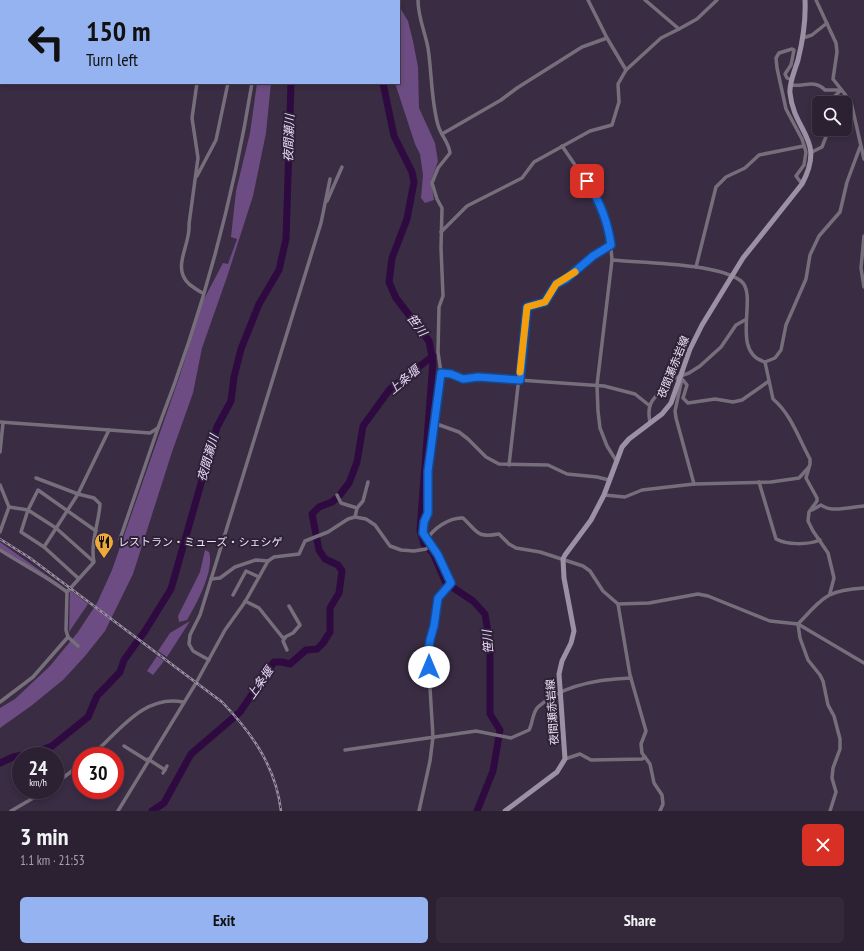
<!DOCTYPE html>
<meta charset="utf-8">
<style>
:root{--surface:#2c2132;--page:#34293a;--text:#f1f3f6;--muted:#a6a3ac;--line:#483e4d;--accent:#95b2f1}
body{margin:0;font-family:"PT Sans Narrow","Noto Sans JP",sans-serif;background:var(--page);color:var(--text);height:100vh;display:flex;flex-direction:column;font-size:15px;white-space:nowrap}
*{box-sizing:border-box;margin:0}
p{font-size:13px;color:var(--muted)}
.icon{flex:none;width:22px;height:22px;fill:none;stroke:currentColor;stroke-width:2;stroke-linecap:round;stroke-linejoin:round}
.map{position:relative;height:811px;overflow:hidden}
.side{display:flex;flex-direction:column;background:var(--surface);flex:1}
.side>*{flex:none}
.guide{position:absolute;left:0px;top:0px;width:400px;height:84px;box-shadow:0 2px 6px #0003,0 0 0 1px var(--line);background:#95b2f1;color:#111;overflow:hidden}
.tools{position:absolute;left:812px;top:96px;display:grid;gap:8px}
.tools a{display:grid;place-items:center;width:40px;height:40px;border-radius:6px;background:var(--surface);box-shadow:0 2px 6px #0003,0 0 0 1px var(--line);font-size:20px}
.speed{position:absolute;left:12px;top:747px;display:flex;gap:8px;font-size:20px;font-weight:700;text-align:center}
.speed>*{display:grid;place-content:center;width:52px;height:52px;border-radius:50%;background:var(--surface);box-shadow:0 2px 6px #0003,0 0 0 1px var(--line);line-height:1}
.speed small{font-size:10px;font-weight:400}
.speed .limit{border:6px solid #d22;background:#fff;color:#111}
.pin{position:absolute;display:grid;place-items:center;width:34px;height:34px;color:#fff;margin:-17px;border-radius:8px;box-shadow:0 2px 6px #0006}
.me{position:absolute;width:44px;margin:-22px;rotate:0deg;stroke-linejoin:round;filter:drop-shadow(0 0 3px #0008)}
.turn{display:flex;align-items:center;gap:14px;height:84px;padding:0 20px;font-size:18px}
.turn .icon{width:52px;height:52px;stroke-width:2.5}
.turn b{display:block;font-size:28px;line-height:34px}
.round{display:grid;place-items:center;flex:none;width:42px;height:42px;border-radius:6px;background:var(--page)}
.head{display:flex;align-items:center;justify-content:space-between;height:68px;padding:0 20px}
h1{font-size:24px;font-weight:700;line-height:30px}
.button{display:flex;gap:8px;margin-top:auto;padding:8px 20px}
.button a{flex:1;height:46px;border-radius:6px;background:var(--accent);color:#111;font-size:16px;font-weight:700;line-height:46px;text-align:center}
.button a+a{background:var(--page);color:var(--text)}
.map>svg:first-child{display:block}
.green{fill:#6c4c82}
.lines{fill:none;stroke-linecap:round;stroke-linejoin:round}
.river{stroke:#2e0a40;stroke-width:7}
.street{stroke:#766f7b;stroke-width:3.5}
.secondary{stroke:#9c91a4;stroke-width:5}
.rail-casing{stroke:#9a8fa2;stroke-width:2.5}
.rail{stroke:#2f2238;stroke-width:1;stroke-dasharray:3;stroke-linecap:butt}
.route-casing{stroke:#114b97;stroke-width:10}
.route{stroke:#1a73e8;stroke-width:7}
.slow{stroke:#f59e0b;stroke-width:7}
.labels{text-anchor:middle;stroke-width:4;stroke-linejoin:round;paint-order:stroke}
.street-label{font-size:11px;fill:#ede5f4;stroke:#2f2238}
.poi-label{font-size:11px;fill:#ede5f4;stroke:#2f2238;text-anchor:start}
.water-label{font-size:12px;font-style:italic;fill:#ecd8fb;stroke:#2f2238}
</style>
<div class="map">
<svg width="864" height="811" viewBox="0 0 864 811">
<rect width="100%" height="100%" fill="#3a2c43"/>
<g class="green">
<polygon points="399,6 408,21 413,41 418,67 419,108 435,143 438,161 431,181 434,200 425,203 421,198 423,175 420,154 415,144 395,83 399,83"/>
<polygon points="257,83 271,83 266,133 253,196 227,277 202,348 193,393 172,452 133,574 105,631 85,656 63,680 31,706 0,728 0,708 15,699 50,666 78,632 97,603 112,570 180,375 203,301 223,263 228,264 237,239 231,237 236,191 250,133"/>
<polygon points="0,542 66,589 35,569 20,562 0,550"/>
<path d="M205,550L209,552C215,570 196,605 187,620L179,622L178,616L200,572Z"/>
<polygon points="70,590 88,604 69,632"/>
<polygon points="190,621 167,657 158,651 170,633"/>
<polygon points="157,656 164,661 153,675 147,671"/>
</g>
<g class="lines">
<g class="river">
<polyline points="351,0 351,1"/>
<polyline points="308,1 309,0"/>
<polyline points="383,83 394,136 412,172 414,182 407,219 392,258 389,282 396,298 429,341 433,362 420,530 424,544 433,553 446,583 473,601 485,614 490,645 490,714 500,730 493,771 477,811"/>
<polyline points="0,763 13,757 34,753 52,746 88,717 97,696 120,672 124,660 145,631 171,589 217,427 231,401 234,377 241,349 259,304 279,270 286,239 291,83"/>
<polyline points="152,811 164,803 191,754 240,712 274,662 282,662 290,664 306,650 317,649 323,643 330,632 330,608 339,593 342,571 338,565 325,559 319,550 312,514 319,507 332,502 339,496 349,483 357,462 363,426 390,389 433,356"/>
</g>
<g class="street">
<polyline points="258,0 258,1"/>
<path d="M418,0C418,18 425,31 428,48C432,74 431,100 438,125C441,136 449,142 450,153L438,168L432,183L437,199L442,208L441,248L443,296L439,307L438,352L441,373L428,471V513L424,523L423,533L438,555L451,583L438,598L434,627L430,640L428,655L433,737L430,761L419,811"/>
<polyline points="588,0 607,38 626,70"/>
<polyline points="816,0 836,43 837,52 833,79 851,102 864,159"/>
<polyline points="679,29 697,19 717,0"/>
<polyline points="803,38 812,35 827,23"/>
<polyline points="0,67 1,66"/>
<polyline points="792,80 787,78 785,74 791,65 794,50 792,49 779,53 776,58 777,68 786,109 802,139 806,152 804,165 796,176 802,184"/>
<path d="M197,83L192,118L198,158L189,224C191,245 171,267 189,284C193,287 198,291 203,293"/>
<path d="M791,85C804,87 814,79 825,90H841"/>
<polyline points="828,103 841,90"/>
<polyline points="442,134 501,100 517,88 582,47 607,38"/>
<polyline points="562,146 593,191 610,237 612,260 597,385 598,411 600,428 607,446 617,462"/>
<polyline points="812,152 822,147 829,129"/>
<polyline points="197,176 216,140 228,83"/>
<polyline points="327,201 342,167"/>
<polyline points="441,232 467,206 522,178 534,162 590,131 612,125 619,102 618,84 626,70 661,38 679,29 645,0"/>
<polyline points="864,236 861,268 864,287"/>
<path d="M612,260C643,263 717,263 741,281C759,295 729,352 765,362L775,358L781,350L786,325L806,279L810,255L819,236L840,212L847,182L860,147"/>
<polyline points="696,267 716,187 726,177 745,168 759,155 804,146"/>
<path d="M765,362L773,399C791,414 799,439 810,459V464L806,478L817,498V501L809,512L808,521L813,531L828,553L834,578L830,593"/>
<polyline points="441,373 463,379 478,377 604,386 635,394 650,406"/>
<polyline points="682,379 675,411 676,418 694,484"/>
<polyline points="683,380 687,385 683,398 688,403 715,399 733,402 742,400 769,381"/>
<path d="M0,422L150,433L158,428C201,317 233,201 252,83"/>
<polyline points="434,423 459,432 468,439 486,457 499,464 548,465 567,474 597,477 609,480"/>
<path d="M650,423C645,396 659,399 669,380L689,373L700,366L721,347L736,325L745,320"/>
<polyline points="0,452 3,423"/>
<polyline points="509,465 527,307 545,302 556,284 566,279 593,256 611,245"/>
<path d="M36,478L78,494L94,498L100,504C99,523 90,543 94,562L67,592L66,630L68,637L78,646"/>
<path d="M759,482L776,539C787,545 808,545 820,540"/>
<polyline points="0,485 9,507 0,532"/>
<polyline points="337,495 341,503 357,508 355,517"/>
<polyline points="604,495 625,497 642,490 694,484 771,482 799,478 809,467"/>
<polyline points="9,507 28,510 56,528 93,561"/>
<polyline points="357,508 363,501 368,482"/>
<path d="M812,510L821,505C831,513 851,507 864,506"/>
<polyline points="120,539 158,428"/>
<path d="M427,540C432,529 450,517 463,518C478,532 476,538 499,534L509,544L516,548L540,552L583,566L590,571L603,591L618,604L649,603L698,594L708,596L770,621L798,624L864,663"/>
<polyline points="44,547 78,494 109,430"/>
<path d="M0,550C23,565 45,575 67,592"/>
<polyline points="78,578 44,547 21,532 28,510 38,490 96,531"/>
<polyline points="211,579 220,578 235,567 256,560 268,561"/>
<polyline points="233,595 246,571 259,577"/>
<polyline points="245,601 259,608 283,638 293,633 300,625 289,606"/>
<polyline points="618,604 630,675 646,731 641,744 642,753 650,764 654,783 662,795 663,804 660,811"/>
<polyline points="798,624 800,638 808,660 820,675 823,681 828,705 834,716 840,739 840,749 833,768 832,778 836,792 830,811"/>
<path d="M798,624C823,598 826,590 864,588"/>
<polyline points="285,638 283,641 287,650"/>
<polyline points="209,660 193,651 189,644 190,635 200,615 321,223 330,179"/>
<polyline points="0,702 33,677 68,637"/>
<polyline points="124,746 148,761"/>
<path d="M345,750L476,731L511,738L529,730C533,723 532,713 538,707C562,685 600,679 631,678"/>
<path d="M91,756C118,733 143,694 183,702"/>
<polyline points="148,759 165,770"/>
<polyline points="565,759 580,754 591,760 642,759 645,757"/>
<polyline points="163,773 167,766"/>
<polyline points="55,784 81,764"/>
<polyline points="11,811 47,790"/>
<polyline points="118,811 196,683 225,630 245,602 268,561 274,557 299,554 305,541 328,532 348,519 355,517 366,519 375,525 390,546 401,550 414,551 426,549 431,545"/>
</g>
<path class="secondary" d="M505,811L557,772L565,759L559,674L562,661L571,643L574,631L564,578L563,559L565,555L591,520L604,495L622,447L629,439L662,414L671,403L690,349L702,325L743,258L802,184C826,139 794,133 790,93C789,83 795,70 798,60C803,40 806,21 805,0"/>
<defs>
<path id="rail" d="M0,539L30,558L222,702C252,733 276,767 281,811"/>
</defs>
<use href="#rail" class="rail-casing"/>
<use href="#rail" class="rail"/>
</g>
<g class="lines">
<defs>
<path id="route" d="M429,667L428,655L430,640L434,626L438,598L451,583L438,555L423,533L424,522L428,513V471L441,373L451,374L463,379L478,377L520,380L527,307L545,302L556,284L566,279L593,256L611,245C608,222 599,200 587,181"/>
</defs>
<use href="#route" class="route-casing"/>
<use href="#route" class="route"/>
<polyline class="slow" points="520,372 527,307 545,302 556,284 575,272"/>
</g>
<defs>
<symbol id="restaurant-pin" viewBox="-11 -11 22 30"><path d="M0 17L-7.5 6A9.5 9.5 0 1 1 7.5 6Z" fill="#eda93b" stroke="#2f2238"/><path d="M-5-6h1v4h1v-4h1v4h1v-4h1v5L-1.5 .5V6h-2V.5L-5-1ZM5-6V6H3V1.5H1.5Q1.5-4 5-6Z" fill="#111"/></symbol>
</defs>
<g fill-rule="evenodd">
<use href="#restaurant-pin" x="93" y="531" width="22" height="30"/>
</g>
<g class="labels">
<g class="street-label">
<text transform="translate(673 367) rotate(-68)" y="4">夜間瀬赤岩線</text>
<text transform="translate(552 712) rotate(-94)" y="4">夜間瀬赤岩線</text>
</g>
<g class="poi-label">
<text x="118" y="546">レストラン・ミューズ・シェシゲ</text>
</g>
<g class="water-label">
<text transform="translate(289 138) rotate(-88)" y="4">夜間瀬川</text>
<text transform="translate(417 325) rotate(53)" y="4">笹川</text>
<text transform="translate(404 380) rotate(-40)" y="4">上条堰</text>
<text transform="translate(208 458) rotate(-74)" y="4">夜間瀬川</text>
<text transform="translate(488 642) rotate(-95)" y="4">笹川</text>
<text transform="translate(260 683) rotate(-55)" y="4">上条堰</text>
</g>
</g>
</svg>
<div class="tools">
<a><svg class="icon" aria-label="search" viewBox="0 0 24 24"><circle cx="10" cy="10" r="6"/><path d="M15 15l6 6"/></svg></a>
</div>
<div class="speed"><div>24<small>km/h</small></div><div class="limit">30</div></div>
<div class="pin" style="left:587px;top:181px;background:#d93025"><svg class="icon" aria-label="arrive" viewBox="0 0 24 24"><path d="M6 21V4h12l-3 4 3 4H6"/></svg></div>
<svg class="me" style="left:429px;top:667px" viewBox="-20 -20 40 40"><circle r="19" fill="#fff"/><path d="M0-13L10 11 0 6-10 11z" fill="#1a73e8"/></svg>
<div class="guide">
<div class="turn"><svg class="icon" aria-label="left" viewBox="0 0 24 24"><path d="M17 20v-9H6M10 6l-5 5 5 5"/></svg><div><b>150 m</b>Turn left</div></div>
</div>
</div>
<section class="side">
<div class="head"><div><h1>3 min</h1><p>1.1 km · 21:53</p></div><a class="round" style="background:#d93025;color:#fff"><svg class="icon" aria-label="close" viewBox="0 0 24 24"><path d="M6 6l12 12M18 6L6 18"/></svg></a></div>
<div class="button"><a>Exit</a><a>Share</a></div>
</section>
